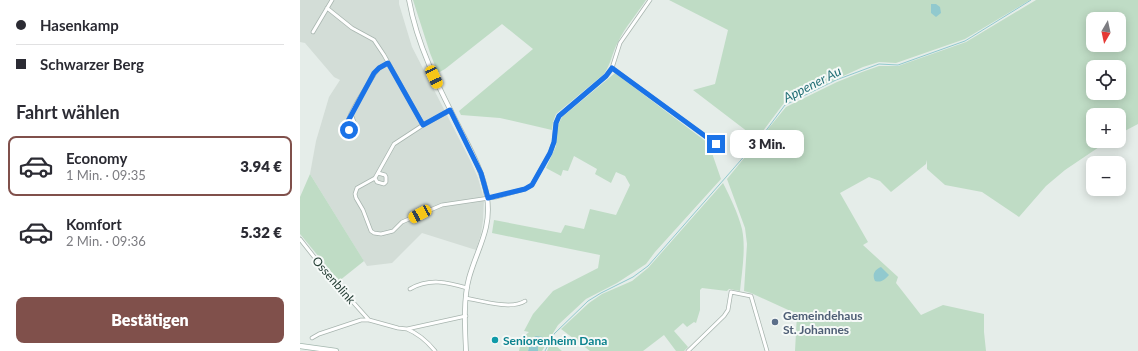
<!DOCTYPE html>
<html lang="de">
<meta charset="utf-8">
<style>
body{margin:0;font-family:Lato,sans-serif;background:#f2f2f3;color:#2b2b33;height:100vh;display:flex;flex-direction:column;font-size:15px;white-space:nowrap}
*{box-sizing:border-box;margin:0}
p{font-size:13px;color:#7c7c81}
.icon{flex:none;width:22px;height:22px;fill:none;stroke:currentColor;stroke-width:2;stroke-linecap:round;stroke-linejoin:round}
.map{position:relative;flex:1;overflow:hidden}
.panel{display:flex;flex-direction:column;background:#fff;width:300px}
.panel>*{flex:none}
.top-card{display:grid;align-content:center;height:88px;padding:0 16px;background:#fff}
.needle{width:26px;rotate:189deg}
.controls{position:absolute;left:786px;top:12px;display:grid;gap:8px}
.controls a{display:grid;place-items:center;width:40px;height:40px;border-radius:8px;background:#fff;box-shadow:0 2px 10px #0003;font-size:20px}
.end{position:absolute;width:18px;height:18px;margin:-9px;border:5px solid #1a73e8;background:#fff;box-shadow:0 0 0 2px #fff}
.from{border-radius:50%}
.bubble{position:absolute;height:28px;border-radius:8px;background:#fff;box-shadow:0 2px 10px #0003;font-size:13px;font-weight:800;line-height:28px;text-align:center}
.car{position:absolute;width:12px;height:24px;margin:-12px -6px;border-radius:5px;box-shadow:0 0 3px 1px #0007;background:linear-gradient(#f5c518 24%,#345 0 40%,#f5c518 0 76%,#345 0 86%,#f5c518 0)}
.top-card b{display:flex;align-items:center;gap:14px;height:38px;font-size:15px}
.top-card b+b{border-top:1px solid #e1e1e2}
.top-card i{width:10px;height:10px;background:#2b2b33}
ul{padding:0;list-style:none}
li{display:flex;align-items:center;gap:12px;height:60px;margin:0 8px 6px;padding:0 8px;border:2px solid transparent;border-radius:8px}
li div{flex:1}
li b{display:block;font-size:15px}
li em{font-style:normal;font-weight:800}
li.current{border-color:#80504b}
li>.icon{width:36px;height:36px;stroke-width:1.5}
h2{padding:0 16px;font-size:18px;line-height:48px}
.button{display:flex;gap:8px;margin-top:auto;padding:8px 16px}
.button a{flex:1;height:46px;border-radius:8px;background:#80504b;color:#fff;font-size:16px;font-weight:800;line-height:46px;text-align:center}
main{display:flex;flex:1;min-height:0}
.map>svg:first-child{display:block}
.built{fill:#d3ddd7}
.green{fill:#bfdcc5;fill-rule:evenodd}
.water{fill:#91c9ce}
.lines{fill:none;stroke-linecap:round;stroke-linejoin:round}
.stream{stroke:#91c9ce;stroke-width:1}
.minor-casing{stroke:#a8b5af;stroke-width:4.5}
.tertiary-casing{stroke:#a8b5af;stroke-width:5.5}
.secondary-casing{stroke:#a4b8af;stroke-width:6}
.minor{stroke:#fff;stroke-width:3}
.tertiary{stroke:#fff;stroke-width:4}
.secondary{stroke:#fff;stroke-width:4.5}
.route{stroke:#1a73e8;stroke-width:5}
.service-dot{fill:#5c6f8a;stroke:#f5f9f7;stroke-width:1.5}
.culture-dot{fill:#0f9aa8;stroke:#f5f9f7;stroke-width:1.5}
.labels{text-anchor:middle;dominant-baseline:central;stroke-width:4;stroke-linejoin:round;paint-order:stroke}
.street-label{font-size:12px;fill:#253e35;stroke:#f5f9f7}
.service-label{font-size:12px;font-weight:bold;fill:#4e5e75;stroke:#f5f9f7;text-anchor:start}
.culture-label{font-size:12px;font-weight:bold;fill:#0d838f;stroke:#f5f9f7;text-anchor:start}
.water-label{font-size:13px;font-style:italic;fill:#236f76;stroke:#f5f9f7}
</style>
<main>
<section class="panel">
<div class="top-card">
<b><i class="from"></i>Hasenkamp</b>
<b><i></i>Schwarzer Berg</b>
</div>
<h2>Fahrt wählen</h2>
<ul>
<li class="current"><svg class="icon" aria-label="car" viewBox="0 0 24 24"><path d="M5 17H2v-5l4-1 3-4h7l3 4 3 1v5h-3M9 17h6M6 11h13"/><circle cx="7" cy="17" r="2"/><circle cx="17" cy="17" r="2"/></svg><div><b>Economy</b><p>1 Min. · 09:35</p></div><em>3.94 €</em></li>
<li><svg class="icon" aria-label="car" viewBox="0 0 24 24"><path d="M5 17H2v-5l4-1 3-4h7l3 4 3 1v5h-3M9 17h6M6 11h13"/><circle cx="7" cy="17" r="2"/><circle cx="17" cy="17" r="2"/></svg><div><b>Komfort</b><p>2 Min. · 09:36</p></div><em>5.32 €</em></li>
</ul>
<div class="button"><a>Bestätigen</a></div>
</section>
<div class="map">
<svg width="838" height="351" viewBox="0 0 838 351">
<rect width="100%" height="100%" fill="#e5ede9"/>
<path class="built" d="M0,0H99V4L112,47L170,160L178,178L184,199L183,220L181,234L176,250L122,233L92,263L67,266L10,174L16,141L29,97L40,80L34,77L5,43L0,42Z"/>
<path class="green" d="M113,0H346C337,14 325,27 318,42C312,53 311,64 304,74L256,114L253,122L252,130L200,118L161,115L159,111L233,49L202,24L145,69L138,73L130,53Z
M369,0H730L665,39L596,63L579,62L563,67L484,103L454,143L448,132L393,90L415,84L428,30Z
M736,0H838V124L819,134V115H793V141H808L765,170L746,186L719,217L682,192L645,185L627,169V160L626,164L591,192L580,181L569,177L540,193L568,242L563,245L598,277L596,283L621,315L643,305L684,314V332L686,351H495L497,314L451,293L444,291L447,244L445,228L427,179L486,107L537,82L562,72L579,66H598L666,42ZM793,19H819V45H793ZM793,67H819V93H793Z
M315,73L412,146L413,156L421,179L355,252L346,264L317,283L286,299L258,325L242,351H238V347L242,344L231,339L228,351H219L222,338L229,332L224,331L233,314L253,291L298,268L300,255L192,233L194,220L261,233L265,225L284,229L290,209L316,215L330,185L325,176L316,172L311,183L295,174L297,169L274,156L268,171L263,170L261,176L246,168L256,146L257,127L262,117Z
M10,174L64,261L39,281L0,234V197Z
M423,183C430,197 438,213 442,229C446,248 442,271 440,291L429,289L427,291L402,288L400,290V310L396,323L394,322L387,327L383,323L374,331L388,347L384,351H376L364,335L343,351H290L261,329L289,303L302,294L332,281L348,268Z
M251,342L262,351H247Z"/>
<path class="water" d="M631,4H636L640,7L641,13L636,17L631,13Z
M581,267L589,275C585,279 582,283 575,281C572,275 574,270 581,267Z
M236,336L243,337L242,344L238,347V351H228L231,339Z"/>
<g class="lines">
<path class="stream" d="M245,351L254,334L288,301L301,293L333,277L348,266L462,136L485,105L536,80L579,64L598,65L665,41L731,0"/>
<g class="minor-casing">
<path id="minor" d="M27,8L52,28L74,40L84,55L123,125
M13,32L32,0
M312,68L416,144
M151,110L123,125L94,144L75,178L57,188L55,194L56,198L63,210L71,231L74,233L81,234L93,231L102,222L142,205L196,197L225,189L232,185L250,153L254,142L256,123L259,116L306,76L312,68L320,43L350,0
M51,114L56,127L52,131L46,128C48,113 67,87 75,73L79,68L88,63
M75,178L77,182L84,184L86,182V177L85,175L78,173
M0,239L26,272L69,320
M110,289C129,278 147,282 167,288
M166,298C181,301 212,310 225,301
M107,329C119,334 127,341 135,351
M12,338L19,334L61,320H69L98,328L107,329L166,316
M388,351L424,316L428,310L431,292L451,296L467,351"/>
</g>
<g class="tertiary-casing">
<path id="tertiary" d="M109,0C117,45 138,86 159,127C170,149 183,171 187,197C192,229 177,249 169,278C163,300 165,329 166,351"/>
</g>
<g class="secondary-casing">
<path id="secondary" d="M0,346L36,351"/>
</g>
<use href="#minor" class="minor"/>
<use href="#tertiary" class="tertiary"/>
<use href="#secondary" class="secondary"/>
</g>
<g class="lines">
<path class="route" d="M49,130L46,128L47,123L74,73L79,68L88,63L123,125L150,110L181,173L188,198L225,189L232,185L250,153L254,142L256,123L259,116L306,76L312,68L416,144"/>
</g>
<circle class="service-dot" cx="475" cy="322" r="4"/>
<circle class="culture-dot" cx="195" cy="340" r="4"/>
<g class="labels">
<g class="street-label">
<text transform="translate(34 280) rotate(49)">Ossenblink</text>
</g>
<g class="service-label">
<text x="483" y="315">Gemeindehaus<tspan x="483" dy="14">St. Johannes</tspan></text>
</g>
<g class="culture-label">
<text x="203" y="340">Seniorenheim Dana</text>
</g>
<g class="water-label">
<text transform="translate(512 84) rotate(-27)">Appener Au</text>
</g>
</g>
</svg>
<div class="controls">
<a><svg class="needle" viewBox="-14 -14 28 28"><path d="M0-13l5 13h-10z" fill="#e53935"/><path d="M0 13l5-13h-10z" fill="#7c7c81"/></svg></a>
<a><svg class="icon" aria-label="locate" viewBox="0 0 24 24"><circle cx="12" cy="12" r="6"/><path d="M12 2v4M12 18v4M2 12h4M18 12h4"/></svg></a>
<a>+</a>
<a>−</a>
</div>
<i class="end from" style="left:49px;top:130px"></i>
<i class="end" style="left:416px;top:144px"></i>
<div class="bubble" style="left:430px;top:130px;width:74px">3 Min.</div>
<i class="car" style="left:134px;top:77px;rotate:155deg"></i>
<i class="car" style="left:120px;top:214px;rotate:242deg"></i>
</div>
</main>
